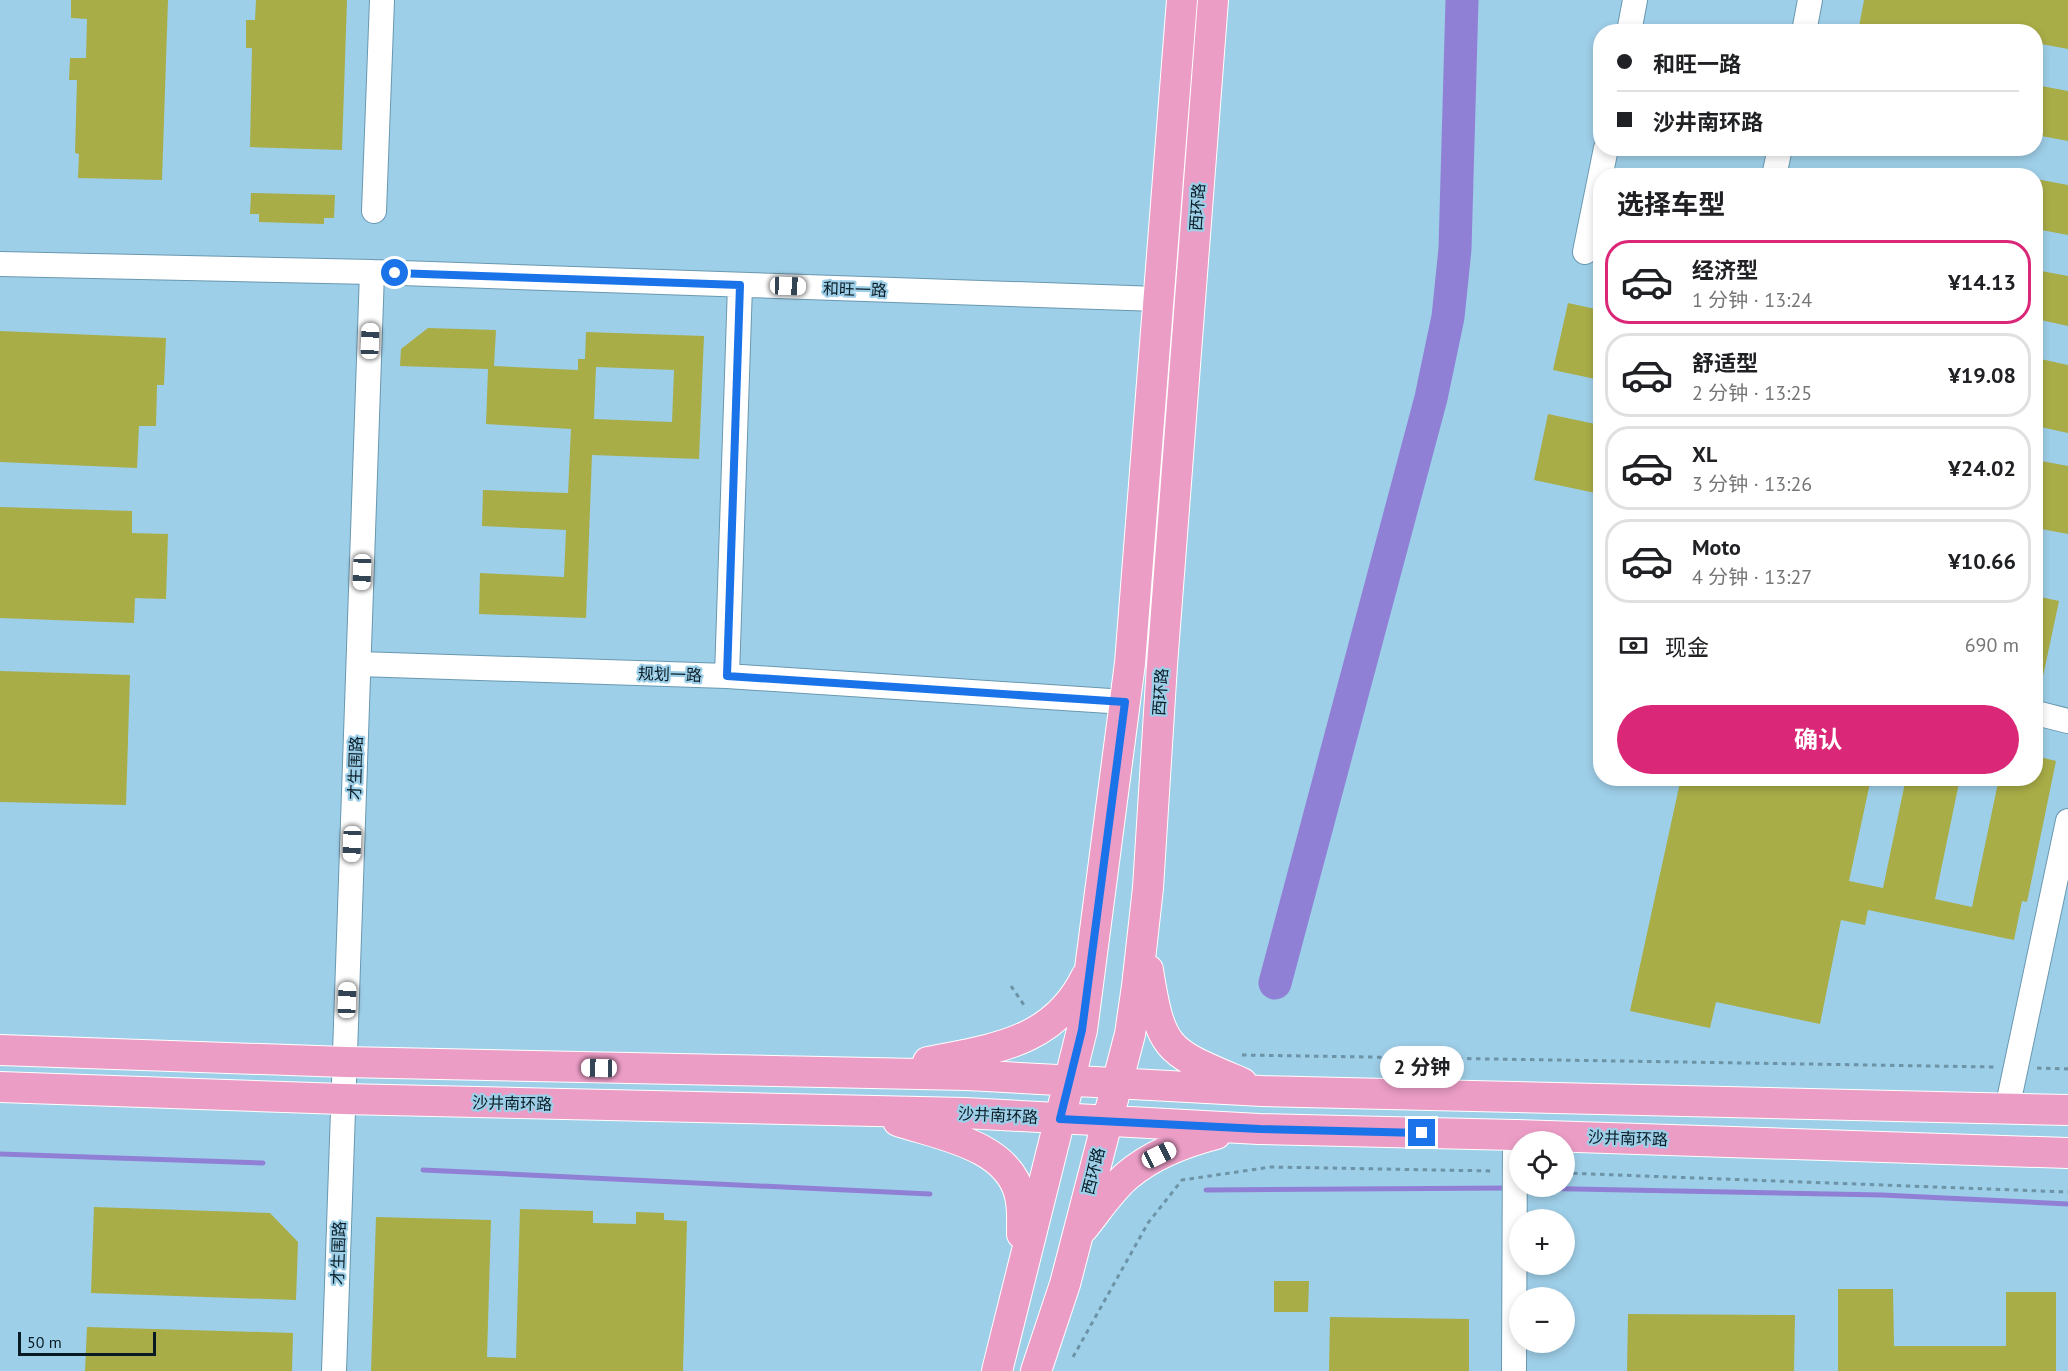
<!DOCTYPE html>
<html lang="zh">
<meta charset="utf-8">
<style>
body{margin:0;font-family:"PT Sans","Noto Sans SC",sans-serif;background:#f6f6f6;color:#202124;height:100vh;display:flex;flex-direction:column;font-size:22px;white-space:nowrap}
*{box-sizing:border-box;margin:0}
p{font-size:20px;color:#757577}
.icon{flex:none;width:33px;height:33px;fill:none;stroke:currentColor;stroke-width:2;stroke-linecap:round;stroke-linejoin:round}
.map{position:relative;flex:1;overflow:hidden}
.panel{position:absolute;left:1593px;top:168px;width:450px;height:618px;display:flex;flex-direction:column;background:#fff;border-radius:24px;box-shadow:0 3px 9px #0003}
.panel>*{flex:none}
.banner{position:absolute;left:1593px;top:24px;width:450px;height:132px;border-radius:24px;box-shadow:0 3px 9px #0003;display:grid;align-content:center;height:132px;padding:0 24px;background:#fff}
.tools{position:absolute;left:1509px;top:1131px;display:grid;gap:12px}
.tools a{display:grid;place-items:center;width:66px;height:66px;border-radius:50%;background:#fff;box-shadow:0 3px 9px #0003;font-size:30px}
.scale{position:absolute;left:18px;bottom:15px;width:138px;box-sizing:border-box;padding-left:6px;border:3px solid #081b24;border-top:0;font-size:16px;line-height:21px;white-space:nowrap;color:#081b24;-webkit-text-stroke:4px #9ecfe8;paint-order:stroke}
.end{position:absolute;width:27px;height:27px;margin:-14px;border:8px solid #1a73e8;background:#fff;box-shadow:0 0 0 3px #fff}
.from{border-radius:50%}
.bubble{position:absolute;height:42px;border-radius:21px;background:#fff;box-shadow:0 3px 9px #0003;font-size:20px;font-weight:700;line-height:42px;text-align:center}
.car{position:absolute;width:18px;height:36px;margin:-18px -9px;border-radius:8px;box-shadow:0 0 4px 2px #0007;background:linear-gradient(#fff 24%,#345 0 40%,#fff 0 76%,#345 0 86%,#fff 0)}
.banner b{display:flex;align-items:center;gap:21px;height:57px;font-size:22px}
.banner b+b{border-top:2px solid #e0e0e0}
.banner i{width:15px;height:15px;background:#202124}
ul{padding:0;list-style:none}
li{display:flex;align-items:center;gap:18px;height:84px;margin:0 12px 9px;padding:0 12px;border:3px solid #e0e0e0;border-radius:24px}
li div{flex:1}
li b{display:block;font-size:22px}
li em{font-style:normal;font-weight:700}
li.active{border-color:#db2777}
li>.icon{width:54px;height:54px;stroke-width:1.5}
h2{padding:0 24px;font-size:27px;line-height:72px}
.pay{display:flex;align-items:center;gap:15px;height:66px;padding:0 24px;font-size:22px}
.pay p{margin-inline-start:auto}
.button{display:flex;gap:12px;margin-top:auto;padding:12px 24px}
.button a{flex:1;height:69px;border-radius:36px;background:#db2777;color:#fff;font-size:24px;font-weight:700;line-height:69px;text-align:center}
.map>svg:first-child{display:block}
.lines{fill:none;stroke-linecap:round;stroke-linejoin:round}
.stream{stroke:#9080d5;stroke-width:5}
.river{stroke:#9080d5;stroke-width:33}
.building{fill:#a9ad47;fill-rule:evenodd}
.minor-casing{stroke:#6998b0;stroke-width:26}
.major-casing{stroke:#fff;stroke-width:32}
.path{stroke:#6c93a6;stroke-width:3;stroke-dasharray:4.5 4.5;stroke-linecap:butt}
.minor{stroke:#fff;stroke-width:24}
.major{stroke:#ec9dc6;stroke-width:30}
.route{stroke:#1a73e8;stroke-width:8}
.labels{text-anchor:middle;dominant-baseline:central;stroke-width:4.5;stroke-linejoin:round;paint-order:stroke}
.street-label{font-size:16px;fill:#081b24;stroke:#9ecfe8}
</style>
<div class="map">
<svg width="2068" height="1371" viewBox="0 0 2068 1371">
<rect width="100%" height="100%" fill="#9ecfe8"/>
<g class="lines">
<path class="stream" d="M0,1154L263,1163
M423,1170L930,1194
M1521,1188L1882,1195L2068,1204
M1206,1190L1509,1188"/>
<path class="river" d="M1275,983L1431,398L1448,317L1455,249L1462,0"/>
</g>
<path class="building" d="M71,0H168L162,180L78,178L79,154L75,153L77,80H69L70,58H86L87,19L71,18Z
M256,0H347L342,150L250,147L252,48H246V20H255Z
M1864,0H2068V49L2036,43V32H1858Z
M2036,85L2068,91V141L2036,135Z
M2036,179L2068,185V235L2036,229Z
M251,193L335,195L334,218H324V224L259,222V214H250Z
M2036,270L2068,276V326L2036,319Z
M1568,303L1600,310V380L1553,370Z
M428,328L496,330L494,366L578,370V359H585L586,332L704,336L699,459L592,455L586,618L479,614L480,573L564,577L566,530L482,526L483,490L568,493L571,429L486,424L488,369L400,366L401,349ZM596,367L674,370L672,422L594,419Z
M0,331L166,338L164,385H157L156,426H139L137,468L0,462Z
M2036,358L2068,365V433L2036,426Z
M1548,414L1600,425V494L1534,480Z
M2036,460L2068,466V534L2036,528Z
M0,507L132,511V533L168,534L166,599L135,598L134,623L0,618Z
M2036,596L2059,601L2042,681L2036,680Z
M0,671L130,675L126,805L0,802Z
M2036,756L2056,761L2027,902L2022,901L2014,940L1868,910L1865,925L1841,920L1820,1024L1716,1002L1710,1028L1630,1011L1681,778H1871L1849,881L1883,888L1906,778H1960L1935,899L1972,907L1999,778H2036Z
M94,1207L270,1213L298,1242L296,1300L91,1293Z
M520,1209L593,1211V1223L636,1224V1212L664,1213V1220L687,1221L683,1371H371L376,1217L491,1220L487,1357L516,1358Z
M1274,1281H1309L1308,1312H1274Z
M1838,1289H1893L1894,1346H2006V1292H2056V1371H1838Z
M1628,1314L1795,1315L1794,1371H1627Z
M1330,1317L1469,1319V1371H1329Z
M87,1327L293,1333L292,1371H85Z"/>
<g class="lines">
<g class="minor-casing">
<path id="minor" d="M1629,32L1635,0
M1804,32L1810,0
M1774,176L1780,148
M374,211L382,0
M1585,252L1606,148
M0,264L372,272L1158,299
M359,664L727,676L1125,702
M727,676L740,285
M2036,713L2068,721
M2007,1109L2068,821
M334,1371L372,272
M1514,1371L1515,1135"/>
</g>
<g class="major-casing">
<path id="major" d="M1148,970C1161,1052 1167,1051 1242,1083
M0,1050L345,1062L967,1075L1262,1091L2068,1110
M928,1062C993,1049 1054,1043 1086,977
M0,1087L343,1099L965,1113L1259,1129L1515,1135L2068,1153
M898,1121C940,1135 1009,1145 1020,1196C1023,1208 1022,1221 1022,1234
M1083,1228C1097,1211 1111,1189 1128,1175C1153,1154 1185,1142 1216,1134
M997,1371L1082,1030L1130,663L1182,0
M1036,1371L1065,1284L1130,1034L1137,986L1148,888L1162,665L1213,0"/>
</g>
<path class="path" d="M1011,986L1024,1005
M1242,1055L1994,1067
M2037,1068L2068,1069
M1564,1173L2068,1192
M1073,1357L1148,1223L1182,1180L1271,1167L1493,1171"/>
<use href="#minor" class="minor"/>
<use href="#major" class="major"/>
</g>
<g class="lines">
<path class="route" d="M395,273L740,285L727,676L1125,702L1082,1030L1060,1119L1260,1129L1422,1133"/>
</g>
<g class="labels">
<g class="street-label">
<text transform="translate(1197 207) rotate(-86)">西环路</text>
<text transform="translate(855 289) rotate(2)">和旺一路</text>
<text transform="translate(670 674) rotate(2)">规划一路</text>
<text transform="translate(1160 692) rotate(-86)">西环路</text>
<text transform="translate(355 768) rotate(-88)">才生围路</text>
<text transform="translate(512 1103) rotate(1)">沙井南环路</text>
<text transform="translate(998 1115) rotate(3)">沙井南环路</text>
<text transform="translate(1628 1138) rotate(2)">沙井南环路</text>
<text transform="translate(1093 1171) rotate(-76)">西环路</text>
<text transform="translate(338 1253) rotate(-88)">才生围路</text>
</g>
</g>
</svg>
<div class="tools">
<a><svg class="icon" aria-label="locate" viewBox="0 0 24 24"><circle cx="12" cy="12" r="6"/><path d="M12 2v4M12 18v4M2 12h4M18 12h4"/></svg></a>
<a>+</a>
<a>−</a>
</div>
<div class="scale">50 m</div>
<i class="end from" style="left:395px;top:273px"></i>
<i class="end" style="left:1422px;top:1133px"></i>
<div class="bubble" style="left:1380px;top:1046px;width:84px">2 分钟</div>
<i class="car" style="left:788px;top:286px;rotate:92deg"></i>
<i class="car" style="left:370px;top:341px;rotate:2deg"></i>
<i class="car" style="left:362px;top:572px;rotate:182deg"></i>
<i class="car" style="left:352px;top:844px;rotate:182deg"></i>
<i class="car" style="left:347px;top:1000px;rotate:2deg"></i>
<i class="car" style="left:599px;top:1068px;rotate:271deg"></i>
<i class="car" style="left:1159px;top:1155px;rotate:64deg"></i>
<div class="banner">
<b><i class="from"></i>和旺一路</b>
<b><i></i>沙井南环路</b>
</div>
<section class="panel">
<h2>选择车型</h2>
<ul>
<li class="active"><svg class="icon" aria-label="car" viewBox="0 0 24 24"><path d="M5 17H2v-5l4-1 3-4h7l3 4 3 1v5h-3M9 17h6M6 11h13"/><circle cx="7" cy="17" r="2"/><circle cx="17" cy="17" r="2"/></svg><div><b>经济型</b><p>1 分钟 · 13:24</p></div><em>¥14.13</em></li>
<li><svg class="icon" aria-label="car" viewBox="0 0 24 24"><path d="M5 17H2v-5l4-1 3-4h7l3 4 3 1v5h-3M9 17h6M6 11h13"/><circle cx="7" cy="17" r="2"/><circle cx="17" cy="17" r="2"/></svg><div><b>舒适型</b><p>2 分钟 · 13:25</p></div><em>¥19.08</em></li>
<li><svg class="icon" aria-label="car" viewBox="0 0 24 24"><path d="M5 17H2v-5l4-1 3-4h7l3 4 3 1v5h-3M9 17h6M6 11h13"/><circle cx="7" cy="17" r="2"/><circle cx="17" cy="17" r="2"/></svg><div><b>XL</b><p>3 分钟 · 13:26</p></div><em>¥24.02</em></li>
<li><svg class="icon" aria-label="car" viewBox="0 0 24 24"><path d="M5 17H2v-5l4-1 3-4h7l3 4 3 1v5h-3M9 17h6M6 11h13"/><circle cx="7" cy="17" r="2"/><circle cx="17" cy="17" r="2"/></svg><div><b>Moto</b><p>4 分钟 · 13:27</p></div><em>¥10.66</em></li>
</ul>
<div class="pay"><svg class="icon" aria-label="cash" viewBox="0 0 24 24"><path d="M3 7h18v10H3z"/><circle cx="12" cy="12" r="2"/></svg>现金<p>690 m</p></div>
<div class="button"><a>确认</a></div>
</section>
</div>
